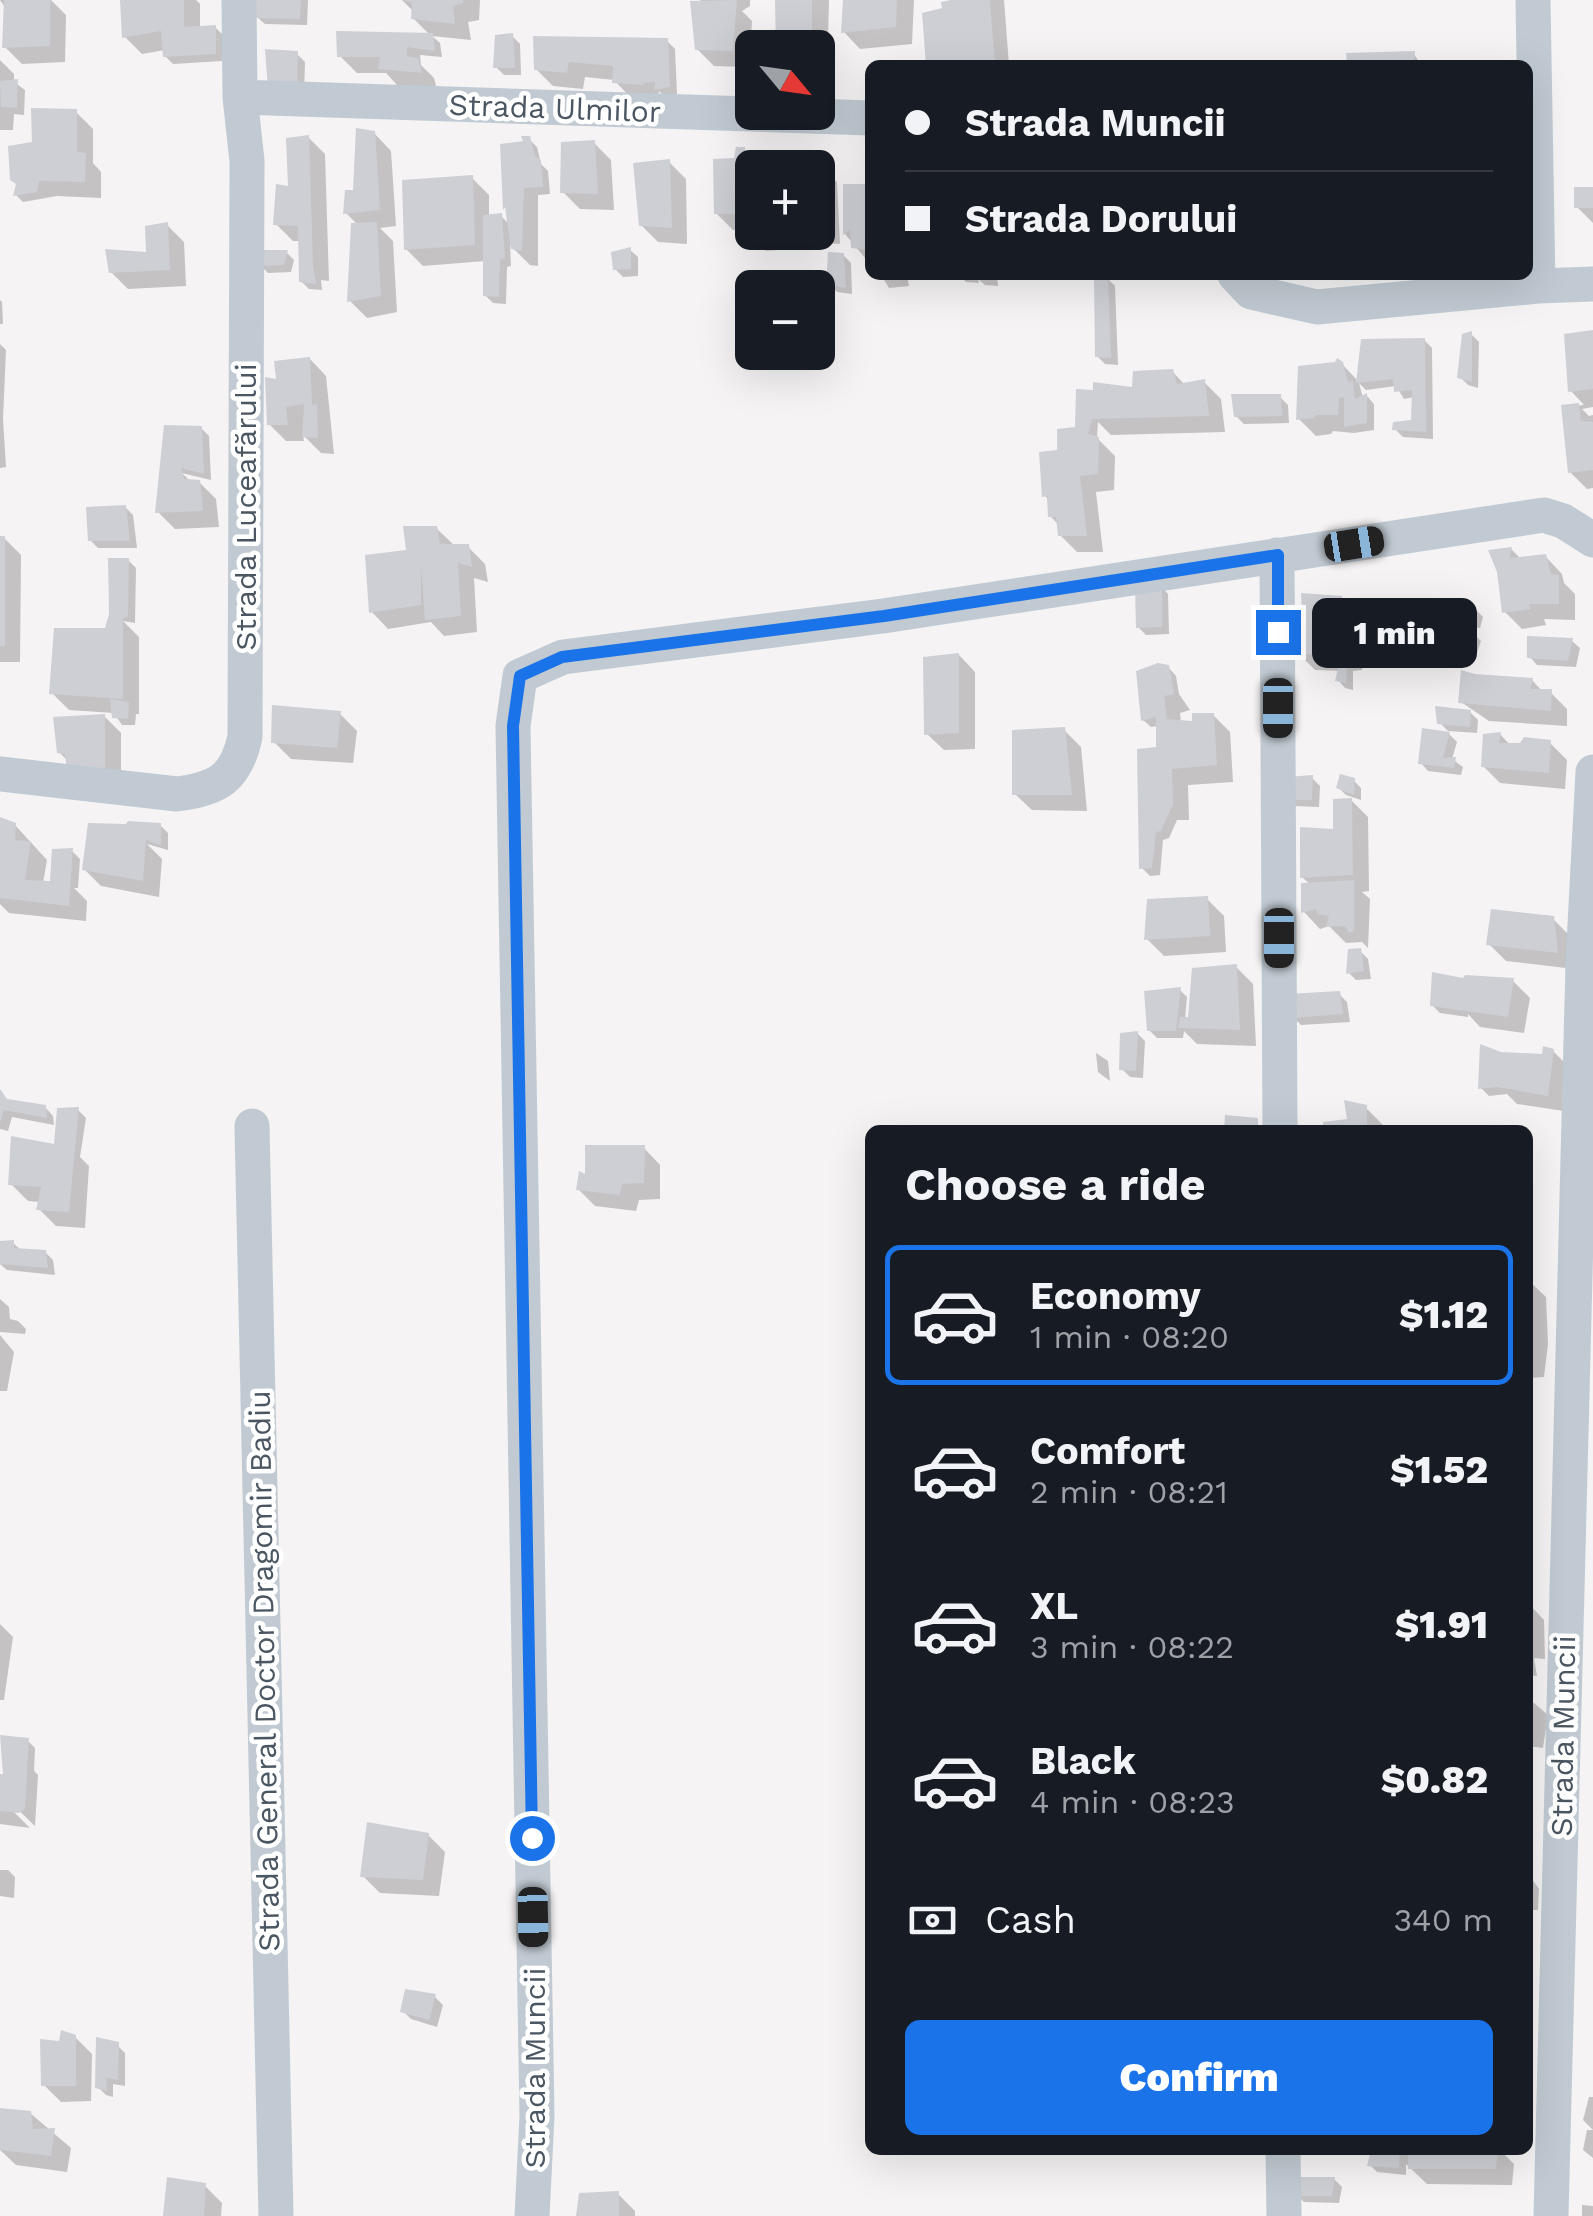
<!DOCTYPE html>
<meta charset="utf-8">
<style>
body{margin:0;font-family:"Work Sans",sans-serif;background:#20242c;color:#f1f3f6;height:100vh;display:flex;flex-direction:column;font-size:38px;white-space:nowrap}
*{box-sizing:border-box;margin:0}
p{font-size:32px;color:#9ea1a6}
.icon{flex:none;width:55px;height:55px;fill:none;stroke:currentColor;stroke-width:2;stroke-linecap:round;stroke-linejoin:round}
.map{position:relative;flex:1;overflow:hidden}
.drawer{position:absolute;left:865px;top:1125px;width:668px;height:1030px;display:flex;flex-direction:column;background:#171b24;border-radius:15px;box-shadow:0 10px 40px #0002}
.drawer>*{flex:none}
.hud{position:absolute;left:865px;top:60px;width:668px;height:220px;border-radius:15px;box-shadow:0 10px 40px #0002;display:grid;align-content:center;height:220px;padding:0 40px;background:#171b24}
.needle{width:65px;rotate:119deg}
.tools{position:absolute;left:735px;top:30px;display:grid;gap:20px}
.tools a{display:grid;place-items:center;width:100px;height:100px;border-radius:15px;background:#171b24;box-shadow:0 10px 40px #0002;font-size:50px}
.end{position:absolute;width:45px;height:45px;margin:-22px;border:12px solid #1a73e8;background:#fff;box-shadow:0 0 0 5px #fff}
.from{border-radius:50%}
.bubble{position:absolute;height:70px;border-radius:15px;background:#171b24;box-shadow:0 10px 40px #0002;font-size:32px;font-weight:800;line-height:70px;text-align:center}
.car{position:absolute;width:30px;height:60px;margin:-30px -15px;border-radius:12px;box-shadow:0 0 8px 2px #0007;background:linear-gradient(#222 24%,#8ab4d8 0 40%,#222 0 76%,#8ab4d8 0 86%,#222 0)}
.hud b{display:flex;align-items:center;gap:35px;height:95px;font-size:38px}
.hud b+b{border-top:2px solid #363941}
.hud i{width:25px;height:25px;background:#f1f3f6}
ul{padding:0;list-style:none}
li{display:flex;align-items:center;gap:30px;height:140px;margin:0 20px 15px;padding:0 20px;border:5px solid transparent;border-radius:15px}
li div{flex:1}
li b{display:block;font-size:38px}
li em{font-style:normal;font-weight:800}
li.selected{border-color:#1a73e8}
li>.icon{width:90px;height:90px;stroke-width:1.5}
h2{padding:0 40px;font-size:45px;line-height:120px}
.pay{display:flex;align-items:center;gap:25px;height:110px;padding:0 40px;font-size:38px}
.pay p{margin-inline-start:auto}
.cta{display:flex;gap:20px;margin-top:auto;padding:20px 40px}
.cta a{flex:1;height:115px;border-radius:15px;background:#1a73e8;color:#fff;font-size:40px;font-weight:800;line-height:115px;text-align:center}
.map>svg:first-child{display:block}
.shadow{fill:#0003}
.building{fill:#cdcfd5}
.lines{fill:none;stroke-linecap:round;stroke-linejoin:round}
.minor{stroke:#c1cad2;stroke-width:35}
.route{stroke:#1a73e8;stroke-width:12}
.labels{text-anchor:middle;dominant-baseline:central;stroke-width:9;stroke-linejoin:round;paint-order:stroke}
.street-label{font-size:30px;fill:#4a5661;stroke:#fff}
</style>
<div class="map">
<svg width="1593" height="2216" viewBox="0 0 1593 2216">
<rect width="100%" height="100%" fill="#f5f3f3"/>
<path class="shadow" d="M0,0H51L66,15L65,62L22,64L5,47L6,9Z
M122,0H196L200,4V29L215,27L223,35L222,61L173,64L165,56V50L142,54L125,37Z
M258,0H308L307,25L265,24L257,17Z
M402,0H480L479,20L468,22L471,40L432,36L440,43L442,57L420,55L421,65L434,78L437,89L397,85L386,73H357L340,56L430,35L413,18L414,12Z
M700,0H750V6L742,11L752,21L749,67L714,66L697,49L703,3Z
M777,0H829L827,79H818V48H778Z
M845,0H914L912,44L860,49L844,32Z
M953,0H1004L1009,65H928L945,10Z
M512,36L520,44L521,75H504L496,67Z
M536,39L667,41L675,49L677,94L665,97L659,91L658,100L632,99L614,80L585,77L583,89L553,86L536,69Z
M297,54L305,62L304,96H278Z
M1414,54L1421,65H1350Z
M0,60L14,74V82L25,90L24,115L14,114L13,130H0Z
M1443,60L1472,62L1475,65H1443Z
M76,112L93,129V163L101,172V198L57,196L23,202L16,195L34,145Z
M374,133L391,151L396,226L380,228L393,241L397,312L367,318L350,301L358,225L346,213Z
M308,137L325,154L329,281L321,280L322,290L309,289L301,281L300,241H293L276,224Z
M529,139L537,147L541,164L548,171L550,194L538,195V266L530,265L510,245L511,266L507,267L506,304L493,303L485,295V261L423,266L406,249L472,178L489,195V217L501,216L510,225L524,143Z
M594,143L611,160L614,210L580,209L563,192Z
M744,150L761,168H752V230H733L716,213Z
M669,162L686,179L687,244L658,242L641,225Z
M820,165L837,182L840,244L803,242L794,232H818V168L784,167Z
M870,186V264L845,234V187Z
M1593,189V223L1577,207Z
M167,225L184,242L186,286L128,289L111,272L149,255Z
M760,232H789V249L766,251L759,243Z
M630,250L638,257V276L623,277L615,269Z
M287,253L294,260L291,272L268,273L260,265Z
M843,255L851,263L852,294L837,292L829,284Z
M881,275H907L909,286L889,288Z
M912,275H953L957,280L916,279Z
M959,275H997L998,286L985,285L978,279L979,283L966,282Z
M1096,275L1107,278L1115,286L1118,365L1105,364L1097,356Z
M0,300L2,302L3,324H0Z
M1593,333V407L1582,409L1589,416L1593,415V488L1587,489L1570,472L1563,407L1584,405L1571,391Z
M1471,334L1479,342L1478,388L1468,385L1460,377Z
M1424,340L1432,348L1433,439L1403,437L1395,429L1414,422V397L1404,399L1396,386L1366,390L1359,383L1363,398L1367,396L1374,404V430L1354,433L1333,431L1331,434L1316,436L1299,419L1342,364L1359,382Z
M0,344L6,350L3,419L6,467L0,468Z
M310,359L326,376L334,454L321,453L303,435L304,441H286L269,424Z
M1172,371L1185,385L1204,382L1221,399L1225,432L1111,435L1098,422L1097,438L1115,456L1114,490L1096,492L1103,552H1077L1060,535L1059,525L1050,516V501L1045,496L1060,452L1078,429V391L1135,390Z
M1280,397L1288,405L1289,423L1244,424L1236,416Z
M201,428L209,436L211,480L182,473L191,482H199L216,499L219,527L175,529L158,512Z
M125,507L133,515L137,548H98L90,540Z
M436,528L455,546L468,547L485,564L488,582L474,578L477,632L444,636L431,622L388,629L372,612L409,552Z
M0,538H4L21,555L20,662H0Z
M1511,549L1521,559L1545,556L1562,574L1564,583L1575,594V620L1544,619L1546,625L1522,629L1505,612L1499,572Z
M128,560L136,568L135,623L123,621L139,637V714H136L135,725H122L114,713L69,710L52,693L107,631Z
M1161,586L1168,594L1169,634L1146,635L1138,627Z
M1341,599L1358,616L1359,639L1366,645L1362,670L1353,671V690L1345,688L1338,680L1340,671L1315,670L1298,653L1306,635Z
M1475,609L1483,617L1480,628L1463,625L1455,617Z
M1474,634L1481,641L1475,659L1441,655L1433,647Z
M1572,641L1580,648L1576,667L1537,665L1530,657Z
M959,655L975,672V749L944,750L927,734Z
M1168,667L1176,676L1179,694L1190,710L1180,713L1181,723L1194,724L1213,715L1230,732L1233,782L1188,785L1189,820H1177L1169,838L1163,840L1160,875L1150,876L1142,868L1158,749V726L1151,727L1143,720Z
M1532,680L1543,692H1550L1567,709V726L1489,721L1461,702Z
M1470,712L1478,720L1477,733L1448,731L1440,723Z
M340,714L357,731L353,763L291,759L274,742Z
M104,716L121,733V789L68,761L59,752Z
M1064,730L1081,747L1087,811L1032,810L1015,794Z
M1449,734L1457,742L1452,759L1463,767L1461,775L1428,771L1421,763Z
M1500,734L1511,746L1550,743L1567,760L1565,789L1500,783L1483,766Z
M1312,778L1320,786L1319,807L1293,806L1285,799Z
M1353,780L1361,788V800L1346,795L1339,788Z
M1351,800L1368,817L1369,891L1362,892L1370,899L1368,948L1362,942L1346,943L1329,926L1320,929L1304,912L1311,885L1302,877L1335,832Z
M0,820L15,825L47,860L43,883H52L72,851L80,859L78,888H74L87,901L86,921L9,913L0,904Z
M160,825L168,833V850L147,844L162,859L159,897L101,886L84,869Z
M1207,899L1224,916L1226,952L1164,956L1147,939Z
M1553,919L1570,936L1574,969L1506,961L1489,944Z
M1360,951L1368,959L1371,979L1356,980L1349,973Z
M1236,967L1253,984L1256,1046L1197,1044L1184,1031L1183,1038H1157L1149,1030L1180,990L1187,997L1185,1020H1190Z
M1462,980L1513,981L1530,998L1524,1033L1480,1027L1468,1014V1017L1440,1013L1432,1005Z
M1339,994L1347,1002L1350,1022L1301,1025L1293,1017Z
M1137,1033L1145,1041L1143,1078L1130,1077L1122,1069Z
M1553,1051L1570,1068L1564,1111L1517,1104L1507,1094L1489,1096L1481,1088L1499,1054L1544,1057Z
M1096,1053L1108,1061L1110,1081L1098,1072Z
M0,1094L8,1102L45,1107L53,1116L54,1125L12,1117L8,1131L0,1129Z
M1366,1108L1383,1125V1130H1326L1349,1121Z
M78,1110L86,1118L80,1157L89,1166L85,1228L56,1226L39,1209L40,1202L28,1201L11,1184L56,1146Z
M644,1148L660,1165V1199L639,1200L636,1211L595,1206L578,1189L588,1178Z
M1528,1225L1533,1230V1248H1528Z
M13,1243L22,1251L45,1252L53,1260L55,1275L7,1270L0,1264V1244Z
M1528,1280L1546,1297L1548,1344L1544,1377L1530,1378L1532,1388L1528,1387Z
M0,1299L9,1307L10,1319L18,1321L26,1329L25,1334L0,1332Z
M0,1335L14,1352L7,1391H0Z
M1528,1603L1544,1620L1545,1659L1534,1658L1537,1676L1528,1675Z
M0,1624L13,1637L4,1700H0Z
M1528,1698L1548,1715L1543,1748L1528,1746Z
M27,1740L35,1748L34,1771L38,1775L35,1826L11,1803L8,1806L30,1828L0,1824V1776L6,1777Z
M428,1835L445,1852L439,1896L380,1893L363,1876Z
M0,1870H8L15,1877L14,1898L0,1896Z
M1528,1873L1539,1889L1538,1910H1528Z
M435,1997L443,2005L437,2027L411,2019L403,2011Z
M75,2037L92,2054L91,2101L61,2102L44,2085L61,2044Z
M117,2045L125,2053V2086L113,2084V2097L106,2095L98,2087Z
M1589,2097H1593V2130L1583,2120Z
M30,2113L71,2148L67,2172L16,2165L0,2150Z
M1587,2130H1593V2158L1583,2150Z
M1373,2150H1500L1514,2164L1512,2185L1427,2184L1406,2164V2175L1377,2172L1370,2165Z
M1334,2179L1342,2187L1339,2203L1304,2202L1296,2194Z
M205,2186L222,2203L221,2216H166Z
M618,2194L635,2211V2216H578Z
M1582,2205L1593,2206V2216H1582Z"/>
<path class="building" d="M4,0H50V46L2,48Z
M120,0H184V27L216,25V54L163,57L161,31L122,38Z
M256,0H301L300,19L254,18Z
M404,0H463V3L453,6L455,24L411,19L412,3Z
M737,0L733,51L695,50L690,1Z
M775,0H812V48H776Z
M843,0H897L896,27L841,33Z
M951,0H990L995,65H926L922,13L942,8L941,2Z
M336,31L433,33L435,51L407,47V56L418,58L422,73L378,69L380,57H337Z
M513,33L515,68H493L495,35Z
M533,36L668,38L670,87L654,90L655,82L642,83L645,85L612,83L613,66L569,62L567,73L534,70Z
M265,49L298,51L297,89H268Z
M1415,51L1414,65H1347L1346,53Z
M18,79L17,108L1,107L0,81Z
M31,108L77,109V152L86,153L85,182L39,181L37,192L13,196L16,184L10,180L8,146L32,142Z
M356,128L375,131L380,210L343,214L345,190H353Z
M309,135L313,265L316,284L299,282L298,226L273,225L276,184L288,186L286,138Z
M521,136H530L535,156L541,160L543,187L524,188L522,251L511,249L505,207L503,210L500,144L523,141Z
M595,140L598,194L560,193L561,142Z
M736,147H745L748,214H714L713,159L734,158Z
M670,159L672,228L639,226L633,163Z
M821,162L825,229L818,228V168H785L784,165Z
M473,175L475,245L404,250L402,180Z
M843,184H870L868,250L851,248L850,230L843,235Z
M1574,187H1593V208H1574Z
M502,213L505,258L500,259L499,297L483,296V215Z
M168,222L170,270L109,273L105,249L146,252L145,226Z
M377,222L381,296L347,302L351,223Z
M758,232H783V242L756,244Z
M631,247V269L613,270L611,252Z
M259,250H288L284,265L258,266Z
M828,252L844,253L846,288L826,285Z
M1094,275L1108,276L1111,358L1095,357Z
M1593,330V389L1568,392L1564,334Z
M1472,331V382L1457,378L1462,334Z
M1425,338L1426,432L1392,430L1393,422L1411,420L1412,390L1394,392L1393,379L1356,383L1361,339Z
M310,357L312,405L317,404L318,438L302,437L304,404L286,407L288,425H267L265,377L276,379L274,361Z
M1337,358L1343,362L1348,382L1353,381L1355,399L1367,393V423L1344,427V397L1339,398L1338,415H1316L1314,418L1296,420L1298,366L1335,362Z
M1173,369L1177,384L1205,379L1209,416L1092,419L1088,434L1099,437L1098,474L1080,476L1087,536H1058L1056,517H1048L1047,496L1042,497L1039,452L1057,450V429L1075,427L1076,389L1093,390V382L1132,387L1133,371Z
M1231,394H1281L1282,416L1234,417Z
M1579,403L1581,421L1593,422V470L1568,473L1561,405Z
M164,425L202,426L204,474L181,468L184,479L200,480L203,511L155,513Z
M126,505L130,541H88L86,507Z
M403,526H437L440,544H469L472,567L458,563L461,616L425,620L421,566V605L369,613L365,555L406,550Z
M0,536H5V646H0Z
M1512,547L1509,558L1546,554L1551,574L1559,575V604H1529L1531,609L1502,613L1497,572L1488,550Z
M108,558H129L128,617L123,618V699L49,694L54,628H105L109,614Z
M1162,584V627L1136,628L1135,585Z
M1301,593L1342,596L1343,631L1350,626L1346,683L1335,681L1341,655L1296,654L1293,635L1303,633Z
M1450,600L1476,607L1472,622L1453,618Z
M1475,631L1467,652L1431,648L1430,635L1454,637Z
M1527,636L1573,638L1568,661L1527,658Z
M959,653V733L924,735L923,657Z
M1158,663L1169,665L1174,694L1164,696L1167,719L1192,721V713H1214L1217,765L1172,769L1173,804L1161,831L1156,832L1152,868L1139,869L1137,749L1156,747V717L1141,721L1136,671Z
M1461,670L1475,674L1533,678L1530,689H1552L1551,711L1458,703Z
M110,699L129,702L128,719L112,718Z
M272,705L341,711L337,748L271,743Z
M1435,706L1471,710L1470,727L1437,724Z
M105,714V773L67,772L65,754L57,753L53,717Z
M1065,727L1072,795H1012V730Z
M1422,728L1450,732L1443,758L1456,757L1454,768L1418,764Z
M1501,732L1499,743H1520L1524,737L1551,740L1549,773L1481,767L1483,734Z
M1340,774L1355,778L1354,795L1336,788Z
M1313,775L1312,800H1282L1287,777Z
M1352,798L1353,875L1300,878V827L1333,829V799Z
M0,817L16,823L15,840L31,841L25,880L50,881L52,849L73,848L69,906L0,898Z
M128,821L161,823V845L146,840L143,881L82,870L88,823L126,824Z
M1354,880V931L1349,933L1345,926L1326,927L1329,916L1317,914L1316,909L1301,913V883Z
M1208,896L1210,936L1144,940L1147,899Z
M1491,909L1554,916L1558,953L1486,945Z
M1361,948L1364,971L1346,974L1348,949Z
M1237,964L1240,1030L1178,1028L1180,1017H1188L1192,968Z
M1432,972L1463,978L1465,975L1514,978L1508,1017L1430,1006Z
M1181,987L1176,1031H1147L1144,991Z
M1340,991L1343,1014L1291,1018L1287,994Z
M1138,1031L1136,1071L1119,1070L1120,1033Z
M1480,1044L1501,1052L1542,1054L1543,1046L1554,1049L1548,1096L1497,1087L1478,1089Z
M0,1089L7,1099L46,1105L47,1118L4,1110L0,1123Z
M1344,1100L1367,1105V1130H1323V1122L1347,1119Z
M79,1107L69,1212L36,1210L41,1187L8,1185L11,1136L54,1144L57,1108Z
M1225,1115L1258,1118V1130H1224Z
M585,1145H645L644,1183L622,1184L620,1195L576,1190L579,1171L585,1174Z
M14,1240V1248L46,1250L48,1268L0,1264V1241Z
M0,1735L29,1738L25,1809L19,1813L0,1811V1774H3Z
M367,1822L429,1833L423,1880L360,1877Z
M405,1989L436,1994L429,2020L400,2012Z
M61,2030L76,2035V2086H41L40,2039L59,2041Z
M96,2037L119,2042L118,2080L106,2078L107,2091L95,2088Z
M0,2108L31,2111L33,2129L55,2128L51,2156L0,2150Z
M1371,2150H1400L1399,2168L1367,2166Z
M1408,2150H1498L1496,2169H1408Z
M167,2177L206,2183L204,2216H163Z
M1292,2177H1335L1332,2196H1294Z
M619,2191V2216H576L579,2193Z"/>
<g class="lines">
<path class="minor" d="M1533,0L1538,286L1593,284
M240,97L870,118
M1235,275L1251,292L1317,307L1538,286
M1277,555L1280,1130
M0,774L177,794C218,789 236,778 245,737L247,161L240,97L239,0
M252,1126L276,2216
M1283,2150L1284,2216
M532,2216L537,2116L513,726L520,676L563,657L883,616L1544,515L1563,521L1593,540
M1551,2216L1583,963L1593,772"/>
</g>
<g class="lines">
<path class="route" d="M532,1838L513,726L520,676L562,657L884,616L1278,555V632"/>
</g>
<g class="labels">
<g class="street-label">
<text transform="translate(555 108) rotate(2)">Strada Ulmilor</text>
<text transform="translate(245 507) rotate(-90)">Strada Luceafărului</text>
<text transform="translate(264 1671) rotate(-91)">Strada General Doctor Dragomir Badiu</text>
<text transform="translate(1563 1736) rotate(-89)">Strada Muncii</text>
<text transform="translate(534 2068) rotate(-90)">Strada Muncii</text>
</g>
</g>
</svg>
<div class="tools">
<a><svg class="needle" viewBox="-14 -14 28 28"><path d="M0-13l5 13h-10z" fill="#e53935"/><path d="M0 13l5-13h-10z" fill="#9ea1a6"/></svg></a>
<a>+</a>
<a>−</a>
</div>
<i class="end from" style="left:532px;top:1838px"></i>
<i class="end" style="left:1278px;top:632px"></i>
<div class="bubble" style="left:1312px;top:598px;width:165px">1 min</div>
<i class="car" style="left:1354px;top:544px;rotate:81deg"></i>
<i class="car" style="left:1278px;top:708px;rotate:180deg"></i>
<i class="car" style="left:1279px;top:938px;rotate:180deg"></i>
<i class="car" style="left:533px;top:1917px;rotate:179deg"></i>
<div class="hud">
<b><i class="from"></i>Strada Muncii</b>
<b><i></i>Strada Dorului</b>
</div>
<section class="drawer">
<h2>Choose a ride</h2>
<ul>
<li class="selected"><svg class="icon" aria-label="car" viewBox="0 0 24 24"><path d="M5 17H2v-5l4-1 3-4h7l3 4 3 1v5h-3M9 17h6M6 11h13"/><circle cx="7" cy="17" r="2"/><circle cx="17" cy="17" r="2"/></svg><div><b>Economy</b><p>1 min · 08:20</p></div><em>$1.12</em></li>
<li><svg class="icon" aria-label="car" viewBox="0 0 24 24"><path d="M5 17H2v-5l4-1 3-4h7l3 4 3 1v5h-3M9 17h6M6 11h13"/><circle cx="7" cy="17" r="2"/><circle cx="17" cy="17" r="2"/></svg><div><b>Comfort</b><p>2 min · 08:21</p></div><em>$1.52</em></li>
<li><svg class="icon" aria-label="car" viewBox="0 0 24 24"><path d="M5 17H2v-5l4-1 3-4h7l3 4 3 1v5h-3M9 17h6M6 11h13"/><circle cx="7" cy="17" r="2"/><circle cx="17" cy="17" r="2"/></svg><div><b>XL</b><p>3 min · 08:22</p></div><em>$1.91</em></li>
<li><svg class="icon" aria-label="car" viewBox="0 0 24 24"><path d="M5 17H2v-5l4-1 3-4h7l3 4 3 1v5h-3M9 17h6M6 11h13"/><circle cx="7" cy="17" r="2"/><circle cx="17" cy="17" r="2"/></svg><div><b>Black</b><p>4 min · 08:23</p></div><em>$0.82</em></li>
</ul>
<div class="pay"><svg class="icon" aria-label="cash" viewBox="0 0 24 24"><path d="M3 7h18v10H3z"/><circle cx="12" cy="12" r="2"/></svg>Cash<p>340 m</p></div>
<div class="cta"><a>Confirm</a></div>
</section>
</div>
